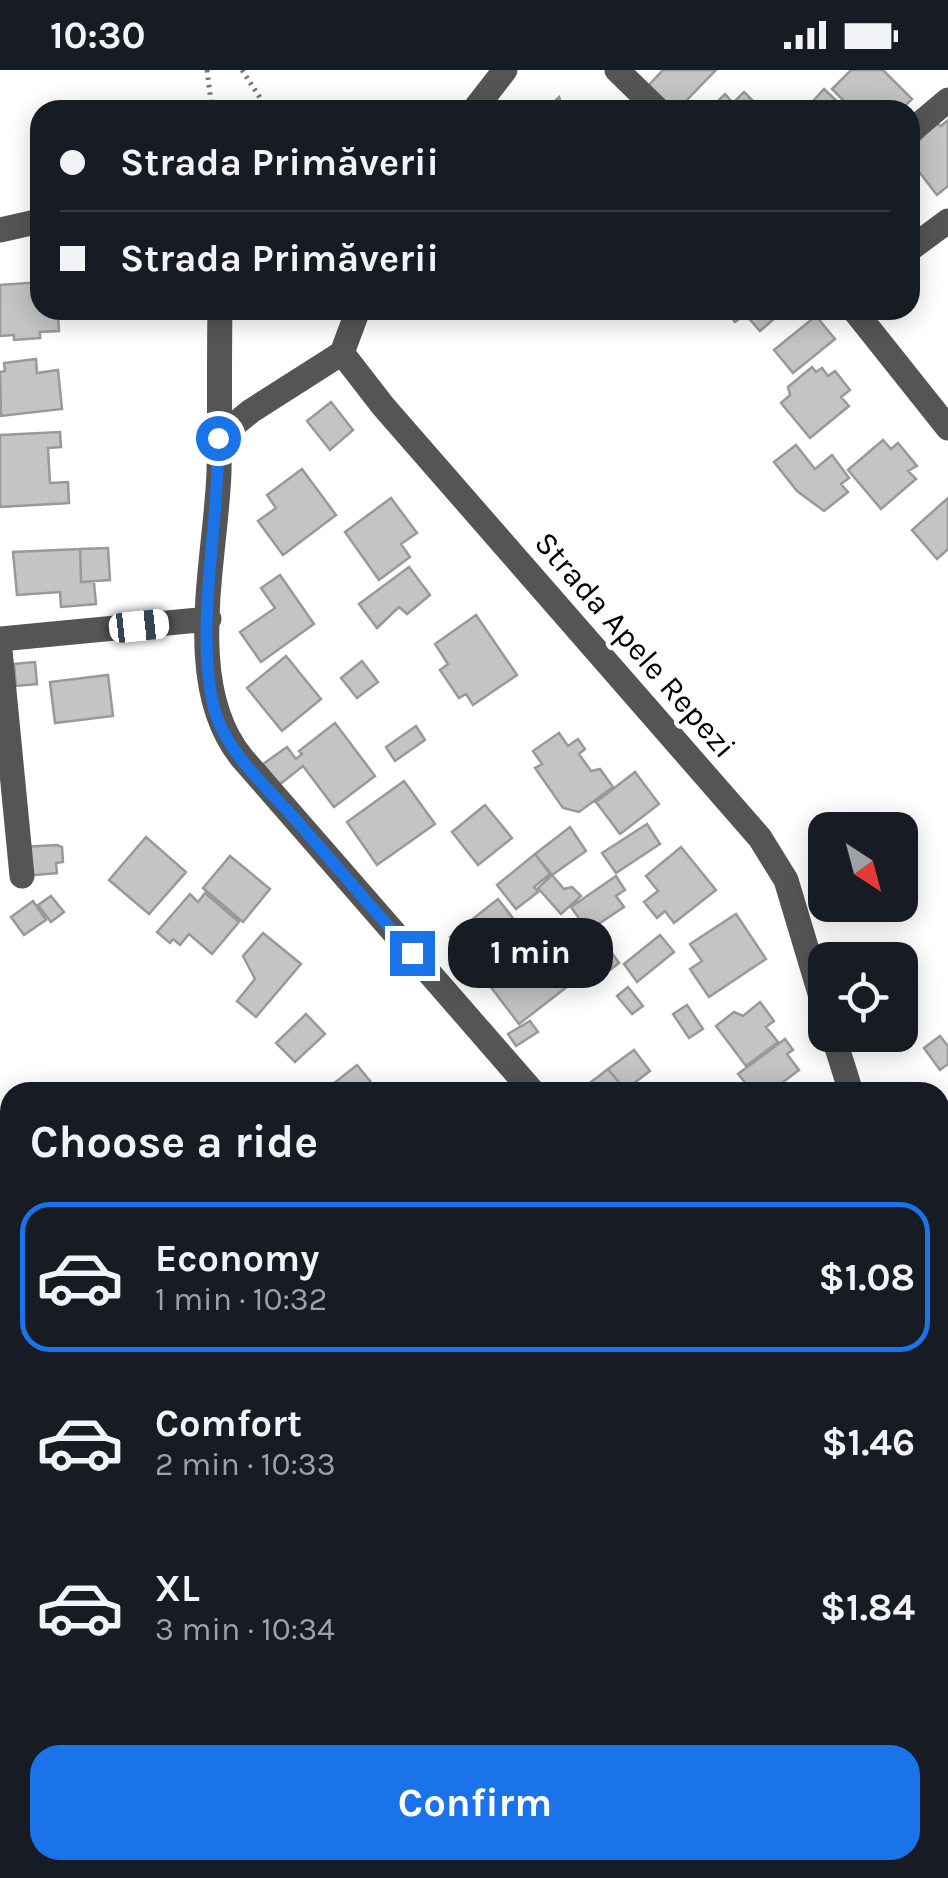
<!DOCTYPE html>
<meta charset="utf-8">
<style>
body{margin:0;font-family:Karla,sans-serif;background:#20242c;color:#f1f3f6;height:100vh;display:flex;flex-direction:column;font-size:38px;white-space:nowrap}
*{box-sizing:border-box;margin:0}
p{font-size:32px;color:#9ea1a6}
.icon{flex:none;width:55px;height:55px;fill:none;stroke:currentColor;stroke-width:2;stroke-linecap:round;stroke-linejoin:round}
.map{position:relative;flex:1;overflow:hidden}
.details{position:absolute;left:0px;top:1012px;width:950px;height:798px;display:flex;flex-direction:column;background:#171b24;border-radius:30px 30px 0 0;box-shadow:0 5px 25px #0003}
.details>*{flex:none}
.hud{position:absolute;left:30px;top:30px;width:890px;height:220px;border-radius:30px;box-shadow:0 5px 25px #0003;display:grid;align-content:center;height:220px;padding:0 30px;background:#171b24}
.needle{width:65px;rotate:144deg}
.fabs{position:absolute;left:808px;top:742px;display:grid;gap:20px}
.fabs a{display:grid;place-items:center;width:110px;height:110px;border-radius:20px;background:#171b24;box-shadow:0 5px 25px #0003;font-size:50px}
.end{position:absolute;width:45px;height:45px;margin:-22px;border:12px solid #1a73e8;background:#fff;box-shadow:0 0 0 5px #fff}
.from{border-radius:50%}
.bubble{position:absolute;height:70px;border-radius:30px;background:#171b24;box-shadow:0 5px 25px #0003;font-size:32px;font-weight:700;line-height:70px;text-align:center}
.car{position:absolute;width:30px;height:60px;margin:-30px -15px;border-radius:12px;box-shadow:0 0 8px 2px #0007;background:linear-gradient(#fff 24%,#345 0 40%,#fff 0 76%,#345 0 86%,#fff 0)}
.hud b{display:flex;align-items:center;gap:35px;height:95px;font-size:38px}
.hud b+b{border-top:2px solid #363941}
.hud i{width:25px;height:25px;background:#f1f3f6}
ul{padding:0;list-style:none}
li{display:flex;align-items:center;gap:30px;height:150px;margin:0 20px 15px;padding:0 10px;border:5px solid transparent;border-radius:30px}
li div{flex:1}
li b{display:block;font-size:38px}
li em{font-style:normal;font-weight:700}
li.on{border-color:#1a73e8}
li>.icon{width:90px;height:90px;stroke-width:1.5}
h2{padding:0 30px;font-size:45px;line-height:120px}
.action{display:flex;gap:20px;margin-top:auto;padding:20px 30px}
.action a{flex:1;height:115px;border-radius:30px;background:#1a73e8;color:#fff;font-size:40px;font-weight:700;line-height:115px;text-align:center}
.status{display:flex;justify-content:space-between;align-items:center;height:70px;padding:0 50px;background:#171b24;direction:ltr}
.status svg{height:28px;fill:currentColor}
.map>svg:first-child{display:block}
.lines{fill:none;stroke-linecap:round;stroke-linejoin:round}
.stream{stroke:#a3a3a3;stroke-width:9}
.building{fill:#c4c4c4;stroke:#999;stroke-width:2.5}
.path{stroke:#777;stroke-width:5;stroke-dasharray:2.5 5;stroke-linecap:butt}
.minor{stroke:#555;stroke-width:25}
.route{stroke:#1a73e8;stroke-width:12}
.labels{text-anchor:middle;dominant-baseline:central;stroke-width:9;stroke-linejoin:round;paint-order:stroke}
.street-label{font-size:32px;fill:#000;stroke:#fff}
</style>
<div class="status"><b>10:30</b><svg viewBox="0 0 49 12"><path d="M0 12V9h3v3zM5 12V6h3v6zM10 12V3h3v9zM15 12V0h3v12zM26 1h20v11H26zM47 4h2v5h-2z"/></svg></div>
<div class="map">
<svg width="948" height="1808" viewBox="0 0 948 1808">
<rect width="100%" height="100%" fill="#fff"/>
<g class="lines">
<path class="stream" d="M809,1800L814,1808"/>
</g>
<path class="building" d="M663,0H716L677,40H672L647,17Z
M851,0H883L912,29L901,40H853L832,19Z
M824,19L846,40H805Z
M744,22L762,40H709L725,24L733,33Z
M559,27L562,36L570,33L577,40H546Z
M948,50V116L937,125L910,90V81L935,53L941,56Z
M40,212V240H64V244L58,245L59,261L40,262V268L14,270V265L0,266V215Z
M725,240H784L760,261L745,244L735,252Z
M816,246L835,269L793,303L774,280Z
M36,289L37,303L58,300L62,339L1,346L0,302L5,301L4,293Z
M812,297L816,302L822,298L828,306L835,301L850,320L841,327L849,336L810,368L781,333L790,325L788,317Z
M331,332L353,360L330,380L307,351Z
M60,362L61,377L48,378L50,413L68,412L69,433L0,437V365Z
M883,370L891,379L898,373L917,396L908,401L916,409L881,439L848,400Z
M796,375L815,399L832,385L849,408L841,414L848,422L824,441L797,421L774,392Z
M302,399L336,445L283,485L258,451L276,438L267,425Z
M391,428L417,463L401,474L410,487L379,510L345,462Z
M948,428V479L937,489L912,460Z
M108,478L110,510L81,512L80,479Z
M80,479L81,512H94L96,534L61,537L60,522L17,525L13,482Z
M409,497L430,525L407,544L399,537L377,558L359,534Z
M280,505L314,554L261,592L240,562L275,538L261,518Z
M476,545L517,605L473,635L466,624L459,628L440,600L448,594L435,574Z
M286,586L321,629L282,661L247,618Z
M362,591L378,612L357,628L341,608Z
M35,592L37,614L16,616L14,594Z
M108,605L113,646L55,653L50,612Z
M335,653L375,706L334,737L303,696L279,715L263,694L287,677L296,689L302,684L299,681Z
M416,656L425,670L395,691L386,677Z
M559,663L568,676L578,669L585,679L579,684L591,701L600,699L613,717L579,742L563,738L535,698L542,694L533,681Z
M635,702L659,734L620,764L596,732Z
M404,711L435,754L377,795L347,752Z
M485,735L512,768L478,795L452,762Z
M647,754L660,774L616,803L602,783Z
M570,757L586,781L552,805L535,784Z
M146,767L186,802L149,844L109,810Z
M57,775L62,777L63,792L56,793L57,803L24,806L22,777Z
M681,777L716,820L674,853L665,841L657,848L644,832L658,821L646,806Z
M535,784L550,804L534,817L538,822L516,839L497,815Z
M230,786L270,819L243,852L203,818Z
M552,805L564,819L572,817L581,826L561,844L538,818Z
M616,806L625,820L616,826L624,837L588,861L571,837Z
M205,823L239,852L212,884L189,864L180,875L173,869L170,873L157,862L190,824L198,832Z
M51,826L64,842L51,852L38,835Z
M498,829L530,870L482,908L450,867Z
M33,831L46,850L24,865L11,847Z
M736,844L766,889L709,927L690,899L702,891L690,874Z
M263,863L301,894L256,947L237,931L255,909L243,886Z
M660,865L674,882L637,912L624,894Z
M610,880L619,893L598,909L588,895Z
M524,889L554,897L568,916L519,954L490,916Z
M628,917L643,936L632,944L617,926Z
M760,932L774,951L766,957L778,972L746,996L716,956L734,942L743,946Z
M687,935L703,959L689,968L673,944Z
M306,944L325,964L295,992L276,973Z
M530,951L538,962L516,976L508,964Z
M940,966L948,976V994L940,1000L924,978Z
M785,969L793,980L787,984L799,1000L770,1022H753L738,1004Z
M634,980L650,1001L625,1020L608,999Z
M357,995L379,1022H323Z
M608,999L625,1020L578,1022Z
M940,1050L948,1061V1114L940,1120Z
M948,1261V1318L940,1324V1266Z
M940,1482H948V1529H940Z
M940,1573L948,1574V1616L940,1615Z
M940,1621L948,1624V1674L940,1671Z
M10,1669V1704L0,1690V1676Z
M948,1719V1770L940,1772V1720Z
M708,1800H747L738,1808H699Z"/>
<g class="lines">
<path class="path" d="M207,0L212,40
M242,0L268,40
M940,1148L948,1142
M940,1221L948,1216
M0,1769L10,1762
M50,1808L62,1800"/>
<path class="minor" d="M617,0L658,40
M474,40L505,0
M910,62L948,30
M0,160L40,151
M910,179L948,151
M220,240C219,294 220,348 219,402C216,490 182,615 242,688L533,1022
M854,240L948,358
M342,283L383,336L760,768L786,810L825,940
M218,368L251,341L342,283L358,240
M0,569L209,549
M0,580L22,806
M833,965L851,1022
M940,1185L948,1180
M900,1800L903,1808
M7,1808L19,1800
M590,1808L597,1800"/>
</g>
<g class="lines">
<path class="route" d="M218,368C220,453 195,551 213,634C223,680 267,717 297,751C335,795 373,839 412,883"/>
</g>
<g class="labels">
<g class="street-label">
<text transform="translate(635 575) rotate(49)">Strada Apele Repezi</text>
</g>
</g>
</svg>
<div class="fabs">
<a><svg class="needle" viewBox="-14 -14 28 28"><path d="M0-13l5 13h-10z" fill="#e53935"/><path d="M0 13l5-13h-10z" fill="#9ea1a6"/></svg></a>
<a><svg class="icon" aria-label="locate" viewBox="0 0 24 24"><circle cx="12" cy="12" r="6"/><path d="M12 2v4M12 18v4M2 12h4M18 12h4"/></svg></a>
</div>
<i class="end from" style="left:218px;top:368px"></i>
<i class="end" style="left:412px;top:883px"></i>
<div class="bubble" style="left:448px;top:848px;width:165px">1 min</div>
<i class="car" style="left:139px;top:556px;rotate:84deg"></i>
<div class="hud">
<b><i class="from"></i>Strada Primăverii</b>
<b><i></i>Strada Primăverii</b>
</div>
<section class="details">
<h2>Choose a ride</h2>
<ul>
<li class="on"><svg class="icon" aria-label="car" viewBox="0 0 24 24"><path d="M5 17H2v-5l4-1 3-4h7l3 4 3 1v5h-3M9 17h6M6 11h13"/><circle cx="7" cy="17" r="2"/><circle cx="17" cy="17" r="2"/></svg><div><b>Economy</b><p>1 min · 10:32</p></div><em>$1.08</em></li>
<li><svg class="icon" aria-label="car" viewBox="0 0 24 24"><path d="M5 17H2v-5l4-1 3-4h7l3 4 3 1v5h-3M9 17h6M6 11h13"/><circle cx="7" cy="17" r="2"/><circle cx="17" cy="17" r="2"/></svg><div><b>Comfort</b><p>2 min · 10:33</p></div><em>$1.46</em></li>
<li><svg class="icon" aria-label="car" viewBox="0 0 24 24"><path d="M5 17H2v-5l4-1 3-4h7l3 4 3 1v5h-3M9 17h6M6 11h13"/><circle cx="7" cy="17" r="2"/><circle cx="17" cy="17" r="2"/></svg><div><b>XL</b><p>3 min · 10:34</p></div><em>$1.84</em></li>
</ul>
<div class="action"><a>Confirm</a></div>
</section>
</div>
